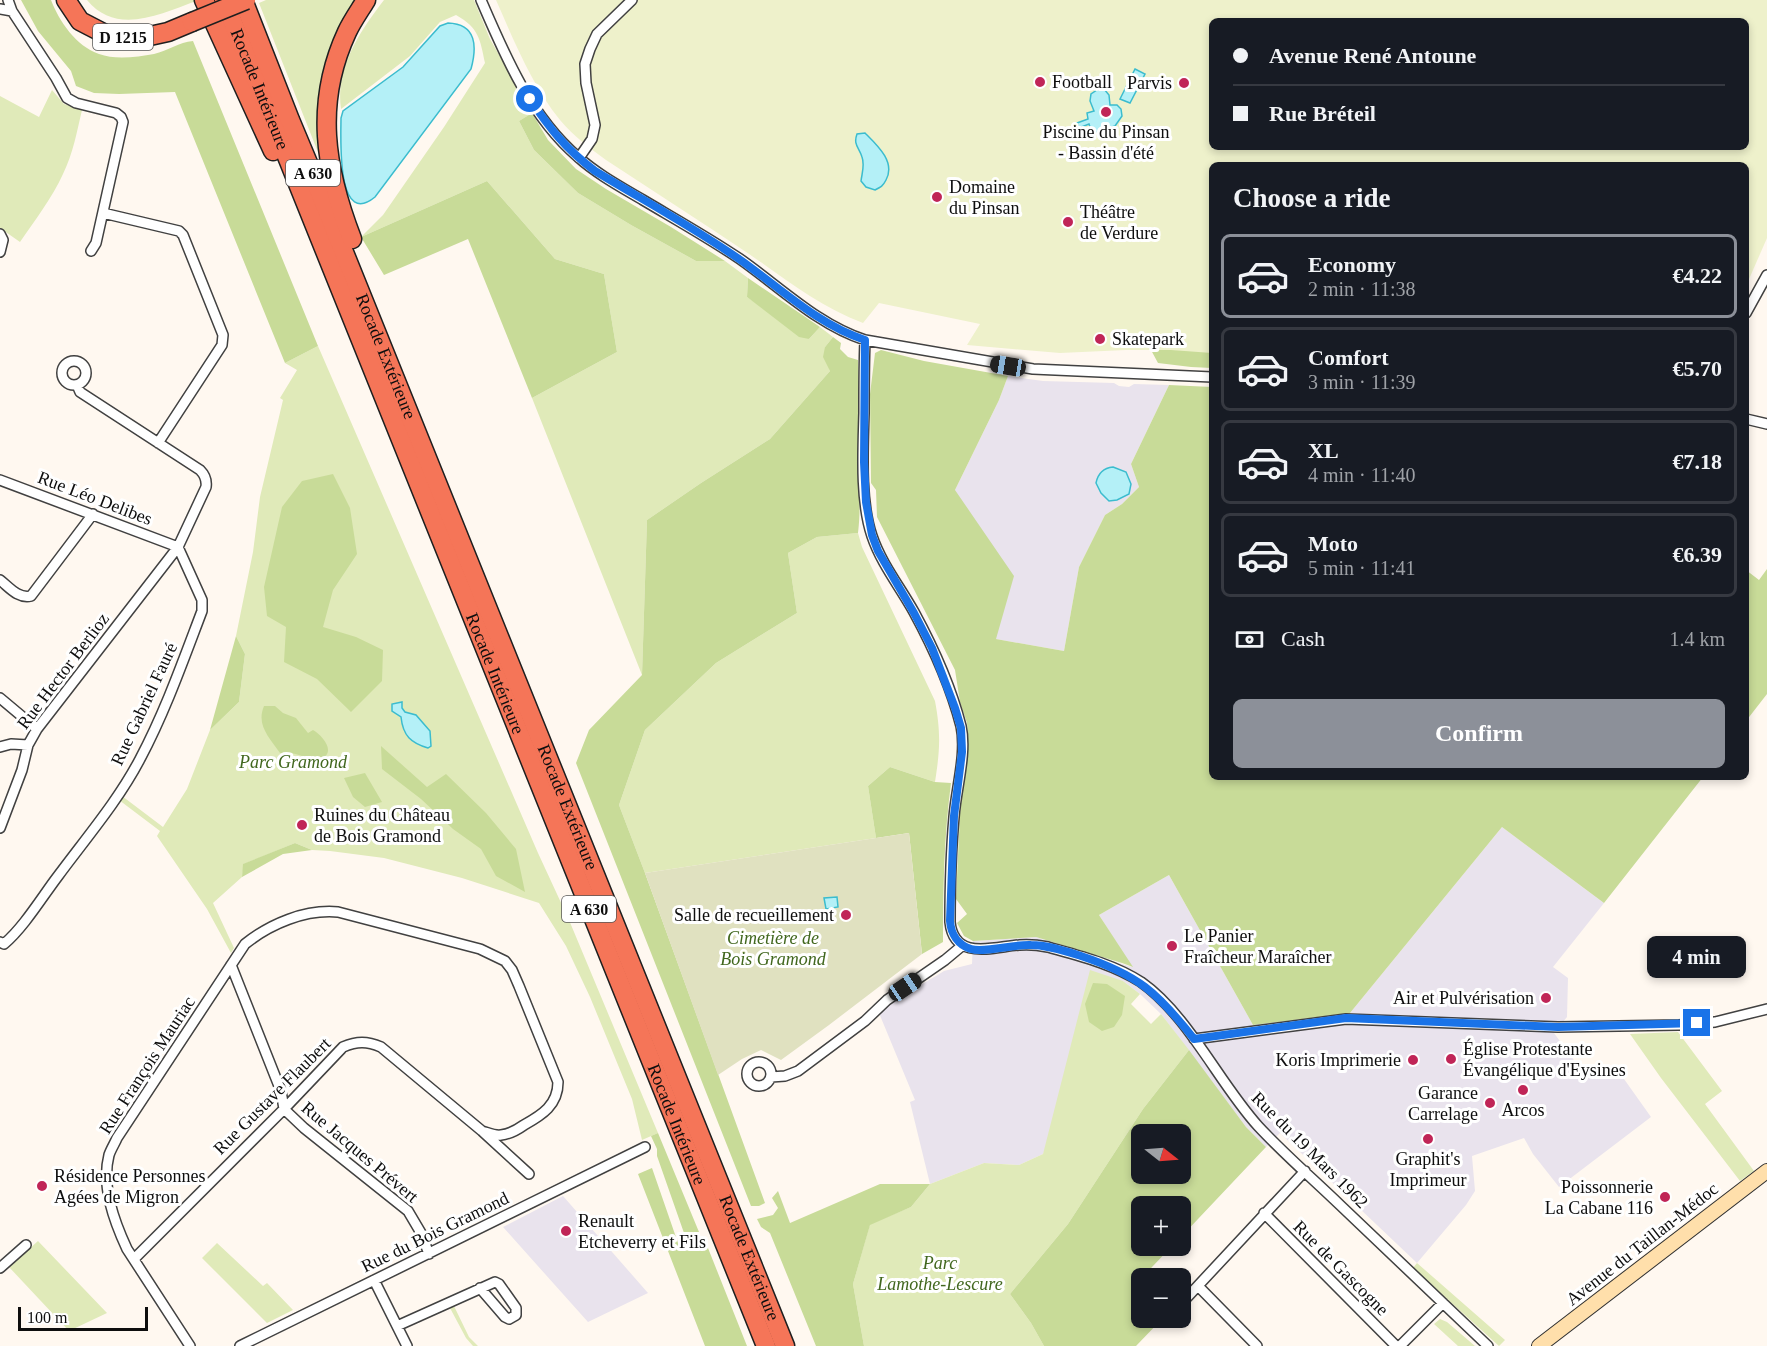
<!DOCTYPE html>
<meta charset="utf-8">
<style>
body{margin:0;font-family:"Times New Roman",serif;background:#20242c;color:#f1f3f6;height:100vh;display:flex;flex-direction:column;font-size:22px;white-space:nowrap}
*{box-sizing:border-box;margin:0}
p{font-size:20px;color:#9ea1a6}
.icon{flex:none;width:33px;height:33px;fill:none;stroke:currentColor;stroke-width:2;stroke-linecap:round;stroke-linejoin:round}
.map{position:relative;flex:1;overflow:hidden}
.drawer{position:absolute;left:1209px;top:162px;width:540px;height:618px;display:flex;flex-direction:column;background:#171b24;border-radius:9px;box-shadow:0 3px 9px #0003}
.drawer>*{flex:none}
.guide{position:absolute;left:1209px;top:18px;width:540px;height:132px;border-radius:9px;box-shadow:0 3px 9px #0003;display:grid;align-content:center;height:132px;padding:0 24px;background:#171b24}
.needle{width:39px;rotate:107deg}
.buttons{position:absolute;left:1131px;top:1124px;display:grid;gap:12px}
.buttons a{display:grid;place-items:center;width:60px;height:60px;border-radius:9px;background:#171b24;box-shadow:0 3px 9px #0003;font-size:30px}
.scale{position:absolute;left:18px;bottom:15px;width:130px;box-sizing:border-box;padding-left:6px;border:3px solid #0e0e0e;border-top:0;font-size:16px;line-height:21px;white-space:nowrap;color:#0e0e0e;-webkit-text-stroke:4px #fff;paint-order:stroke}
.end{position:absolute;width:27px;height:27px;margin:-14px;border:8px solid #1a73e8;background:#fff;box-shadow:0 0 0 3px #fff}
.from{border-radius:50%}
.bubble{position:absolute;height:42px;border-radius:9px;background:#171b24;box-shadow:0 3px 9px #0003;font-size:20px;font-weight:700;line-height:42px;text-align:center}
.car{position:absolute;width:18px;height:36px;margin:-18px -9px;border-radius:8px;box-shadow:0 0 4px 2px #0007;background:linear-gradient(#222 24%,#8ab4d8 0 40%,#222 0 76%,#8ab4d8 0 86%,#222 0)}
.guide b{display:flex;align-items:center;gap:21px;height:57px;font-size:22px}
.guide b+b{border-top:2px solid #363941}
.guide i{width:15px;height:15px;background:#f1f3f6}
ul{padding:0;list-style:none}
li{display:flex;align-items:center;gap:18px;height:84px;margin:0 12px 9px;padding:0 12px;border:3px solid #363941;border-radius:9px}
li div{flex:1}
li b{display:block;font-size:22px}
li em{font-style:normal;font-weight:700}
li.on{border-color:#8c9099}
li>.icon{width:54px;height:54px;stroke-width:1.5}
h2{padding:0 24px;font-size:27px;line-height:72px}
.pay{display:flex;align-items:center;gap:15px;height:66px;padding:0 24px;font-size:22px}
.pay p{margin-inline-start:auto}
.button{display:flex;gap:12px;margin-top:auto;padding:12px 24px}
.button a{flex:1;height:69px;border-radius:9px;background:#8c9099;color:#fff;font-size:24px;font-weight:700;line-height:69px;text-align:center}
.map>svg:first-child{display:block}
.industrial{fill:#e9e3ed}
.green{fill:#e0eab9}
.forest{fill:#c8db98;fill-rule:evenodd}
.cemetery{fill:#e0e1c0}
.pitch{fill:#eef1cb;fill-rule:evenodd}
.water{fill:#b4f0f7;stroke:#3bbcce;stroke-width:1.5}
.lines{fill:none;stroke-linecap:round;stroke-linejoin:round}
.street-casing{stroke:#414141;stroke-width:12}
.secondary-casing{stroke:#303030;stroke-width:16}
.highway-casing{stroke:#1f1f1f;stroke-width:21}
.street{stroke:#fff;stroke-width:9}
.secondary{stroke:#ffdfab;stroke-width:14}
.highway{stroke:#f57558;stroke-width:18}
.highway-bridge-casing{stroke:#1f1f1f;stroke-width:21;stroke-linecap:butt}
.highway-bridge{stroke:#f57558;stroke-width:18}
.route{stroke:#1a73e8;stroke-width:8}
.poi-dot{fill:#c02557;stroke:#fff;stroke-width:2}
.labels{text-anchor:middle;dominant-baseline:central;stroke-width:6;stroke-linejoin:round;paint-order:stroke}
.shield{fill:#fff;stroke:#565656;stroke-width:1.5}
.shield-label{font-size:16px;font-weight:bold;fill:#0e0e0e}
.poi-label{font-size:18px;fill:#0e0e0e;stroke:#fff;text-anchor:start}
.street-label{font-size:18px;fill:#0e0e0e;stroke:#fff}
.park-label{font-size:18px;font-style:italic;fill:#41671e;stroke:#fff}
</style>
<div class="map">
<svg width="1767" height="1346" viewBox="0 0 1767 1346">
<rect width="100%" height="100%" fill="#fff8f0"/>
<path class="industrial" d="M1008,376L1043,381L1114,383L1119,386L1129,387L1134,384L1169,385L1131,464L1139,487L1122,504L1105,515L1079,567L1064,651L996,639L955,490L999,400Z
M1502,827L1604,903L1553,967L1568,978L1567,1017L1554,1033L1587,1078L1624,1079L1651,1117L1559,1187L1533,1154L1524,1138L1472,1156L1475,1191L1466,1205L1417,1263L1280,1133L1266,1147L1246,1127L1161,1014L1140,994L1123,981L1043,1154L1019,1165L984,1163L930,1184L910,1102L915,1100L879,1013L908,992L936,976L944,971L972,964L973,941L1036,937L1132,967L1099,915L1169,875L1253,1025L1350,1013Z
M563,1196L648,1293L588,1322L503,1227Z"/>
<path class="green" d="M87,0H196V1C161,14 116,36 87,0Z
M266,0H358L344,24L323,165L259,3Z
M384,0H474L490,39L532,113L519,121L534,150L578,193L631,225L696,261H725L748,278L747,297L809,339L820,327L833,337L825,347L830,371L770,439L701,483L647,520L642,675L532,398L617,352L604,274L555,259L487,181L361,237L383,215L444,127L485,63C480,39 479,28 456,15L440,22L410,56L341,109C335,68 360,31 384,0Z
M52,90L64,104L82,110C77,131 73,154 63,174C52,198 35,220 20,242L0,228V96L39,117Z
M318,346L538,853L569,920L658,1133L642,1140L632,1099L590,997L566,946L539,903L462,878L384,858L330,851L312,850L295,843L244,864L242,877L213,903L234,948L231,953L207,909L157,836L160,831L119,800L122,796L163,827L187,789L210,730L239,702L245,654L236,636L253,552L260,497L283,400L280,398L297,370L285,363Z
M858,533L862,547L935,701C941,733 940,750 935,782L890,767L868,786L876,838L645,873L619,805L645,730L716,663L797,613L788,553L817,537Z
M1090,970L1123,981L1140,994L1131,1004L1151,1024L1161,1014L1189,1050L1143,1109L1068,1224L1010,1294L1031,1323L1044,1346H864L853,1284L870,1224L911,1207L930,1184L984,1163L1019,1165L1043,1154Z
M1678,1032L1722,1091L1705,1104L1754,1171L1740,1181L1661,1078L1630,1034Z
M38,1241L107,1313L69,1331L9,1267Z
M217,1243L263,1286L267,1283L293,1310L267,1323L202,1258Z
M1417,1263L1505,1340L1499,1346L1413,1268Z
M454,1306L469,1337L478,1346H473L466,1338L450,1308Z
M1440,1319L1447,1322L1475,1346H1458L1434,1324Z"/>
<path class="forest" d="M21,0H51C59,21 76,46 99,54C115,60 137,57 154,54C168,51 179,42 193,41L318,346L285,363L175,92L119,94L94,93L76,86L71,71L38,31Z
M532,113L548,140L576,169L606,189L671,227L725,261H696L631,225L578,193L534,150L519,121Z
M487,181L555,259L604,274L617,352L532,398L468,239L384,275L361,237Z
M748,278L820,327L809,339L799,337L747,297Z
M1212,331V368L1191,367L1158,363L1151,350L1153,335Z
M833,337L841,343L840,349L848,357L858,360C860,394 859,428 859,463C859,486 861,509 858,533L817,537L788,553L797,613L716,663L645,730L619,805L645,873L765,1203L759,1206H751L576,763L589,730L642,675L647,520L701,483L770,439L830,371L823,357L825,347Z
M881,350L924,361L1008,376L999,400L955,490L1014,576L996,639L1064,651L1079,567L1105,515L1122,504L1139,487L1131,464L1169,385L1212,387V777H1703L1604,903L1502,827L1350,1013L1253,1025L1169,875L1099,915L1133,967L1122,963L1036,937L973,941L964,936L957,923L967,914L956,899L960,813L968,743L967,723L960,702L955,670L877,517L876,490L871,483L870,394L875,353Z
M333,474L350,508L357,554L333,590L323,627L356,637L383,650L382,681L351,712L317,679L284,662L286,627L267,616L264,587L282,507L302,481Z
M1767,569V694L1746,721V570L1759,580Z
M236,636L245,654L239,702L210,730Z
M264,706H275L283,713L296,718L308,733L313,730C322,735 337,752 321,759C312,763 307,757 299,755C293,753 286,753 280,753C269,737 256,725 264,706Z
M381,746L427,787L446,774L486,813L516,849L525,892L496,876L481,849L453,829L421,799L382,769Z
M890,767L935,782L951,783C944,836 943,889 943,942L922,954L909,833L876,838L868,786Z
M365,773L382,802L365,807L353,797L344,778Z
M295,843L312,850L283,854L242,877L243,864Z
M1093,983L1107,984L1125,996L1122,1015L1114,1027L1102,1031L1089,1022L1085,1004Z
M1189,1050L1246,1127L1266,1147L1181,1237L1180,1206H1142V1245H1173L1132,1288L1141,1298L1142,1317H1160L1162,1319L1136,1346H1044L1031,1323L1010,1294L1068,1224L1143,1109ZM1142,1134H1180V1173H1142Z
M658,1133L699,1232L690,1236L684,1233L657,1156V1149L651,1136Z
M652,1168L678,1243L686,1249L706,1243L747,1346H705L638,1174Z
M880,1184H930L911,1207L870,1225L853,1284L864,1346H816L770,1233L761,1227L757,1219L773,1215L778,1208L772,1198L778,1191L790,1223Z"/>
<path class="cemetery" d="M909,833L922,954L829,1025L781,1060L761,1050L742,1059L718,1075L645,873Z"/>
<path class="pitch" d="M496,0H1767V238L1746,286V165H1212V353L1171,350H1126L1060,353L967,345L980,324L879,303L863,323C820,307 786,279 749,254C702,222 653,191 606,160C590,148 573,136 560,120C532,85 514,41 496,0ZM1212,21H1746V147H1212Z"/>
<path class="water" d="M448,23C477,24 477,47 471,69L375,197C336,229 341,137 341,118L343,111L403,67L440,26Z
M1135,69L1145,74L1130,103L1120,99Z
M1104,89L1109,95L1110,105H1117L1121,109L1122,116L1115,126L1092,133L1089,124L1079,128L1077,123L1088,119L1087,113L1094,111L1090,101L1091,94L1097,90Z
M865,133C877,145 896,162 886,180C883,186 881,187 875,190L866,187L861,181C862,173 865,165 862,157C859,147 853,145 857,134Z
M1113,467L1126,472L1131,484L1129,494L1117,500L1109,501L1101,493L1096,483C1098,473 1103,468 1113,467Z
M402,702V708L405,712L416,715L430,731L431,746L428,748C411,743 403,736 401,717L392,711V704Z
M837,897L838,907L826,909L824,898Z"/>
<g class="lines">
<g class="street-casing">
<path id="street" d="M8,0L12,11L56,78L67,98L76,103L116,113L121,117L123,122L96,243L91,251
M481,0C505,56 531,117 578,157C597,174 621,187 643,200C675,219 709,238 740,259C780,287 818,325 865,340L1033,369L1212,377
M0,9L12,11
M579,158L592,139L595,125L586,83L585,64L590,49L597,34L632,0
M103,213L179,231L183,235L223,335L222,345L158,443
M0,234L3,240L0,252
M1746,313L1767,275
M865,340C864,365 864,389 864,413C863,450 860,501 872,536C881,563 900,587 914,612C933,647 951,687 961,726C967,753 956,789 954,817C951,851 950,887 950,922C954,961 993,947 1019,945C1029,944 1038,945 1048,947C1080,956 1113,964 1141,982C1188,1015 1219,1083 1258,1126C1284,1154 1313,1179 1340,1205C1389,1252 1438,1299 1488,1346
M62 373a12 12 0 1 1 24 0a12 12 0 1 1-24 0Z
M1746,419L1767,424
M0,480L178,547
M0,580C9,587 18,599 31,596L93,514
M0,698L37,729
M0,747L11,744L28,745
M0,828L22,770L28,745L37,729L178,547L206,487C207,480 205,475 200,470L80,392L77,385
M0,942L4,944C24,927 42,897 58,876C86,838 118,801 140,759C165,712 183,661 202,611V600L178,547
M231,965L281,1091L284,1109L304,1128L408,1211L421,1233L429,1254
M1194,1039L1346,1019L1558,1027L1679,1025L1715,1022L1767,1009
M747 1074a12 12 0 1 1 24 0a12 12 0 1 1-24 0Z
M771,1077L785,1076L798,1071L865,1021L887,1000L945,960L963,945
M1264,1213L1396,1346
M135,1258L284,1109L343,1047C357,1041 367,1041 381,1047L482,1131L529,1174
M0,1268L26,1245
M374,1280L407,1346
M1198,1286L1257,1346
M1180,1305L1305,1171
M1168,1317H1169
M397,1326L495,1282L499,1284L516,1308V1315L509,1319L505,1317L480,1288
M190,1346L127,1249C114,1221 101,1186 109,1155C111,1149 115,1143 117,1138L245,944C270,924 305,909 338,912L480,949L505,961L512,970L519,986L558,1082C558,1105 542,1115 524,1125C517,1130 510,1134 501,1135C495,1136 489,1133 482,1131
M240,1346L645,1147
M1400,1346L1443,1303"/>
</g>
<g class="secondary-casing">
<path id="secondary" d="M1539,1346L1767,1171"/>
</g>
<g class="highway-casing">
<g id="highway">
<path d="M66,0L80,21L107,35L136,39L168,32L192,22"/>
<path d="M204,0L273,151"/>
<path id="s1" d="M224,0L766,1346"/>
<path id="s2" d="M243,0L290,120L308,163L785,1346"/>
<path d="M352,239C325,169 314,103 347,32C352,21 360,10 366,0"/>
</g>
</g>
<use href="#street" class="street"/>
<use href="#secondary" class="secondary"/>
<use href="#highway" class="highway"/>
<g class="highway-bridge-casing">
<path id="highway-bridge" d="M192,22L246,0"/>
</g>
<use href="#highway-bridge" class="highway-bridge"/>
</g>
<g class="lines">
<path class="route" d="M530,99C550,129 566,149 595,171C643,200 693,227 739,259C779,287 818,325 865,340L864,462L866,502L872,535L878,551L914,613L932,648L955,708L961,728L962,752L954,816L950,921C951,934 958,945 971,949C985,953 1014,944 1031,945C1047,945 1065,951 1081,956C1138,975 1157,992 1194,1039L1346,1018L1558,1027L1697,1023"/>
</g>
<g class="poi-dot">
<circle cx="1040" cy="82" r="6"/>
<circle cx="1184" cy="83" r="6"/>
<circle cx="1106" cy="112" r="6"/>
<circle cx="937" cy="197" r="6"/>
<circle cx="1068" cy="222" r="6"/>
<circle cx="1100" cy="339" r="6"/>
<circle cx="302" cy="825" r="6"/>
<circle cx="846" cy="915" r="6"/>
<circle cx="1172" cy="946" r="6"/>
<circle cx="1546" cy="998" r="6"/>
<circle cx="1451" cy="1059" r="6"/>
<circle cx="1413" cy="1060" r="6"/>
<circle cx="1523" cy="1090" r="6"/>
<circle cx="1490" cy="1103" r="6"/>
<circle cx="1428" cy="1139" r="6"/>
<circle cx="42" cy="1186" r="6"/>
<circle cx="1665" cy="1197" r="6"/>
<circle cx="566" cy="1231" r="6"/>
</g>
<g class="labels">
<g class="shield">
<rect x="93" y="24" width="60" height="26" rx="4.5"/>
<rect x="286" y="160" width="54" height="26" rx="4.5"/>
<rect x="562" y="896" width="54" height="26" rx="4.5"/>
</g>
<g class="shield-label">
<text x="123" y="37">D 1215</text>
<text x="313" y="173">A 630</text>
<text x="589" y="909">A 630</text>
</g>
<g class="poi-label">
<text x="1052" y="82">Football</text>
<text x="1172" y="83" text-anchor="end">Parvis</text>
<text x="1106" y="132" text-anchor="middle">Piscine du Pinsan<tspan x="1106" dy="21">- Bassin d'été</tspan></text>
<text x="949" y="187">Domaine<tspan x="949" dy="21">du Pinsan</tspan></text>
<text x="1080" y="212">Théâtre<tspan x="1080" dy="21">de Verdure</tspan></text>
<text x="1112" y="339">Skatepark</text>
<text x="314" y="815">Ruines du Château<tspan x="314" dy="21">de Bois Gramond</tspan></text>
<text x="834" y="915" text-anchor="end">Salle de recueillement</text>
<text x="1184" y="936">Le Panier<tspan x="1184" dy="21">Fraîcheur Maraîcher</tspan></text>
<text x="1534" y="998" text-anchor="end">Air et Pulvérisation</text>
<text x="1463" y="1049">Église Protestante<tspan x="1463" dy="21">Évangélique d'Eysines</tspan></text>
<text x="1401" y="1060" text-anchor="end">Koris Imprimerie</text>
<text x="1478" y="1093" text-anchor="end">Garance<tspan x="1478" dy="21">Carrelage</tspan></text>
<text x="1523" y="1110" text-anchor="middle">Arcos</text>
<text x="1428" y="1159" text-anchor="middle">Graphit's<tspan x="1428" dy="21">Imprimeur</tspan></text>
<text x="54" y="1176">Résidence Personnes<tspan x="54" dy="21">Agées de Migron</tspan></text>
<text x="1653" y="1187" text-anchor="end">Poissonnerie<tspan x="1653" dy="21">La Cabane 116</tspan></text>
<text x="578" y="1221">Renault<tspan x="578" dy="21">Etcheverry et Fils</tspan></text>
</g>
<g class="street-label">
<text stroke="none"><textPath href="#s1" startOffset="96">Rocade Intérieure</textPath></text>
<text stroke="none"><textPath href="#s2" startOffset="384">Rocade Extérieure</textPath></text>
<text transform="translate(95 498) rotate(21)">Rue Léo Delibes</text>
<text transform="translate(63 671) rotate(-53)">Rue Hector Berlioz</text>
<text stroke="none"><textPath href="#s1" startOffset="726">Rocade Intérieure</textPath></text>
<text transform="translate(144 704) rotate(-65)">Rue Gabriel Fauré</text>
<text stroke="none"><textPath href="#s2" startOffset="870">Rocade Extérieure</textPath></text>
<text transform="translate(147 1065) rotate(-57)">Rue François Mauriac</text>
<text transform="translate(272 1096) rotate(-45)">Rue Gustave Flaubert</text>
<text stroke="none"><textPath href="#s1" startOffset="1212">Rocade Intérieure</textPath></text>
<text transform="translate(1310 1150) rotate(45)">Rue du 19 Mars 1962</text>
<text transform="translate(360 1152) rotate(40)">Rue Jacques Prévert</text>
<text transform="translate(435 1232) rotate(-26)">Rue du Bois Gramond</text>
<text transform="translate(1642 1244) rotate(-38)">Avenue du Taillan-Médoc</text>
<text stroke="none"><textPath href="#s2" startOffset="1356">Rocade Extérieure</textPath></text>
<text transform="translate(1341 1268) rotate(45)">Rue de Gascogne</text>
</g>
<g class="park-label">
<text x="293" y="762">Parc Gramond</text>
<text x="773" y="938">Cimetière de<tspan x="773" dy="21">Bois Gramond</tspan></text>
<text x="940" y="1263">Parc<tspan x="940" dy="21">Lamothe-Lescure</tspan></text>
</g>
</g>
</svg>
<div class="buttons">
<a><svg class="needle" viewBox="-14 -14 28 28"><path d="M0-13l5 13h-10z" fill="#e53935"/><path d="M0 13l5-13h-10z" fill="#9ea1a6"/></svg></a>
<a>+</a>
<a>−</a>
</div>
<div class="scale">100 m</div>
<i class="end from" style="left:530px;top:99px"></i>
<i class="end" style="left:1697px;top:1023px"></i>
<div class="bubble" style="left:1647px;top:936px;width:99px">4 min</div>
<i class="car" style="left:1008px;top:366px;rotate:279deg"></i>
<i class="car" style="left:905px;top:987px;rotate:56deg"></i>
<div class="guide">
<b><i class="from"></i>Avenue René Antoune</b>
<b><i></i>Rue Bréteil</b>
</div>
<section class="drawer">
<h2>Choose a ride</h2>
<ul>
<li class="on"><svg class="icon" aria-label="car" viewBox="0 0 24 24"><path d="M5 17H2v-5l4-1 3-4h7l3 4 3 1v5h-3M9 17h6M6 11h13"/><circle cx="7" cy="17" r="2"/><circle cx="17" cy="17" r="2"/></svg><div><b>Economy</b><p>2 min · 11:38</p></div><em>€4.22</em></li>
<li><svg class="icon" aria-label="car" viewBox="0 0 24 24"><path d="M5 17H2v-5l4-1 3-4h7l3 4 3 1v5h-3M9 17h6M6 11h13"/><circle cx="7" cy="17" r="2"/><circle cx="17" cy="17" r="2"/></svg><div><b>Comfort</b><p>3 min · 11:39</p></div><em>€5.70</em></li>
<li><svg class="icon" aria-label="car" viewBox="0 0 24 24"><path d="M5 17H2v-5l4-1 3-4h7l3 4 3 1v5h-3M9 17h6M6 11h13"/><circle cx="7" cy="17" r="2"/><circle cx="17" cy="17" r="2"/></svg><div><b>XL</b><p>4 min · 11:40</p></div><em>€7.18</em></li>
<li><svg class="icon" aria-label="car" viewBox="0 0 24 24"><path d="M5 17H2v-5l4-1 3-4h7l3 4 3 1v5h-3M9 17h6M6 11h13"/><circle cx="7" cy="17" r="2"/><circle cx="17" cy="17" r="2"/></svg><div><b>Moto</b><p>5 min · 11:41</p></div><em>€6.39</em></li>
</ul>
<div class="pay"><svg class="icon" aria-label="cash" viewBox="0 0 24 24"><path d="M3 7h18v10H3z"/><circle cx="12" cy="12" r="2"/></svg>Cash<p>1.4 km</p></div>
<div class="button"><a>Confirm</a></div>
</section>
</div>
